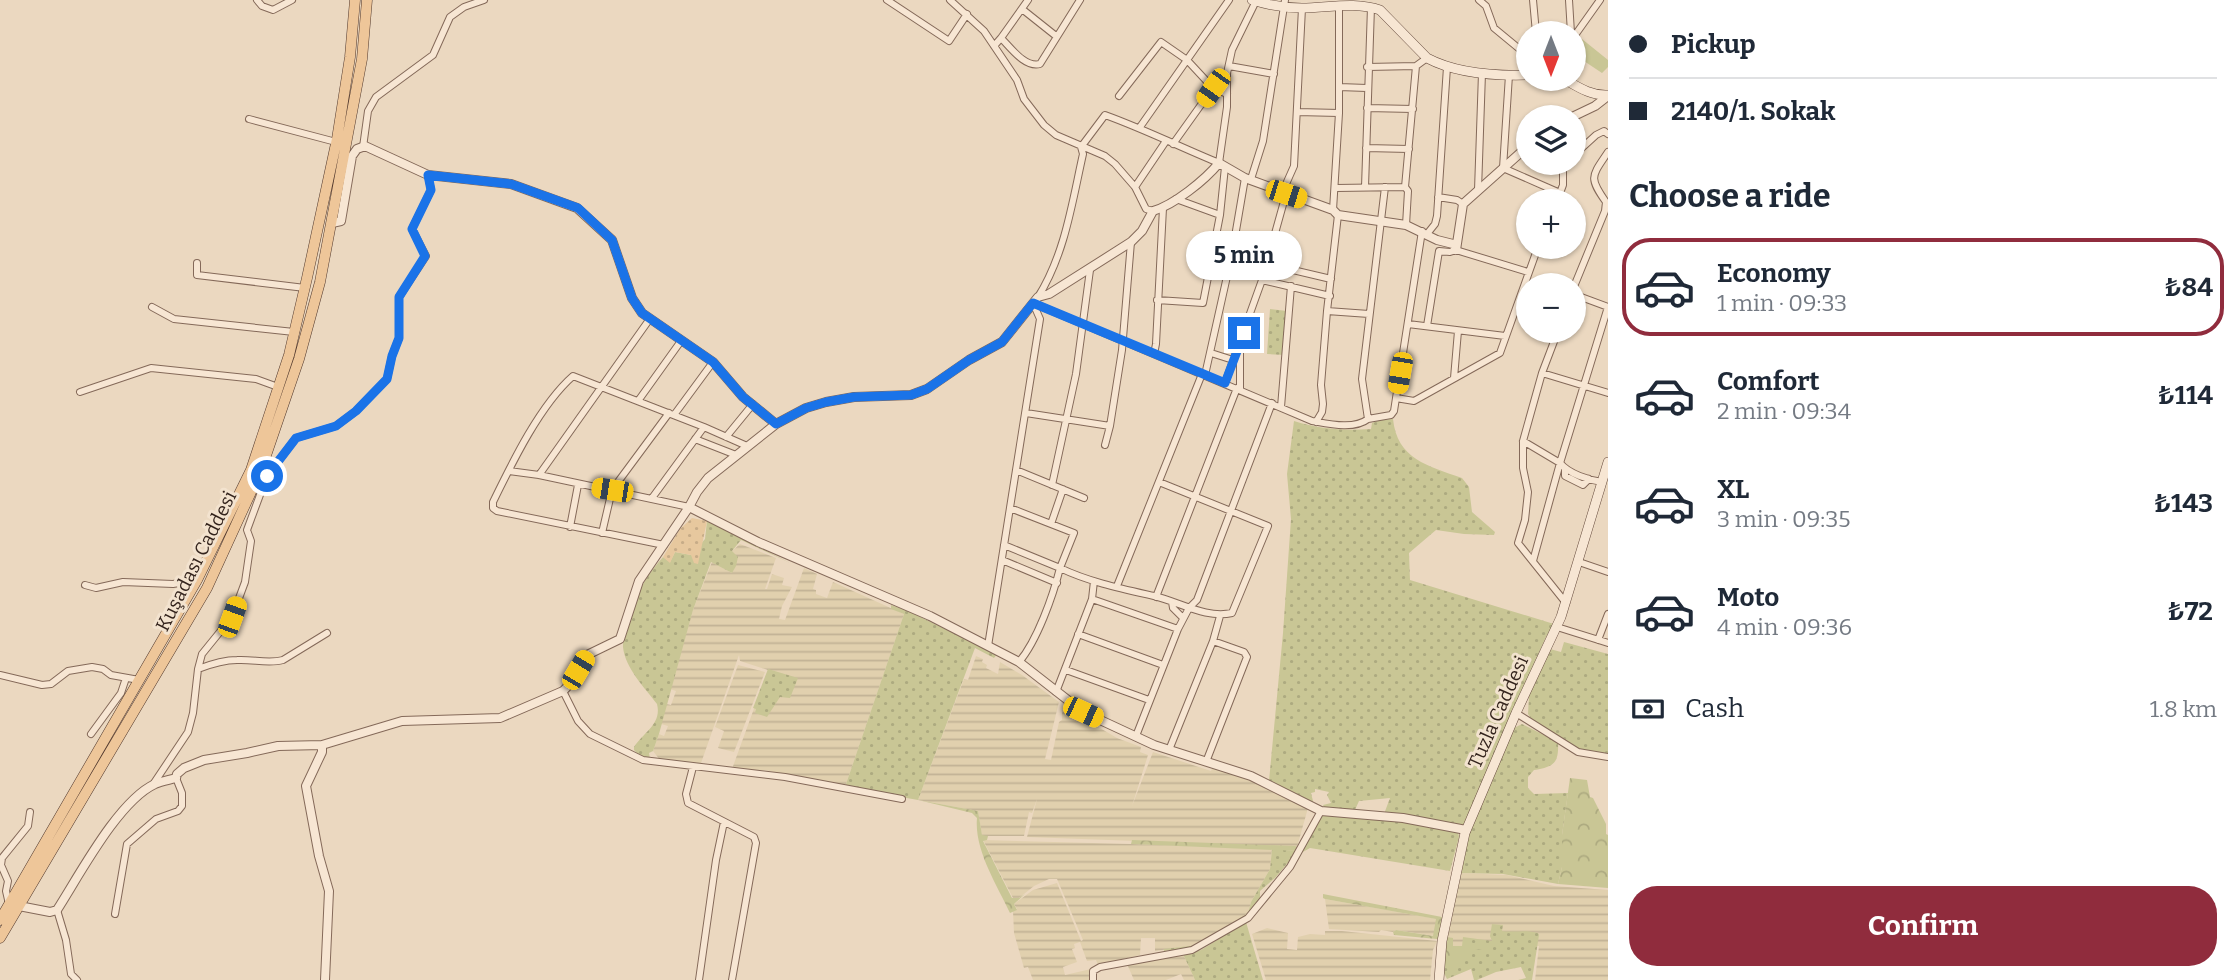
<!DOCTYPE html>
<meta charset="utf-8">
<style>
body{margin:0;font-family:Bitter,serif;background:#f6f6f7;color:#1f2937;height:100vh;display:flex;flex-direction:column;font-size:26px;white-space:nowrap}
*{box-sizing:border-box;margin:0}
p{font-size:23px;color:#747a83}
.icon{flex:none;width:38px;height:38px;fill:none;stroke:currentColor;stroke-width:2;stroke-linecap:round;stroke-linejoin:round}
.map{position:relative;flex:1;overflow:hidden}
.sheet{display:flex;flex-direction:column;background:#fff;width:630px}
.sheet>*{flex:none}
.banner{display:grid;align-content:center;height:154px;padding:0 21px;background:#fff}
.needle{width:46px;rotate:180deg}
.tools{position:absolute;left:1516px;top:21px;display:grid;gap:14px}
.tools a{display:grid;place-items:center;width:70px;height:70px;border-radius:50%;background:#fff;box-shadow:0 2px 5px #0004;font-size:35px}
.end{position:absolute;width:32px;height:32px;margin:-16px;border:9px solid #1a73e8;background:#fff;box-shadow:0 0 0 4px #fff}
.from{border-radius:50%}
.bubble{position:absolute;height:49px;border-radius:24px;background:#fff;box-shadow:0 2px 5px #0004;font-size:23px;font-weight:700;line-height:49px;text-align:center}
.car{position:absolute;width:21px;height:42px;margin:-21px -10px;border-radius:9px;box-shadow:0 0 5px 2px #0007;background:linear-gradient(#f5c518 24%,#345 0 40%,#f5c518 0 76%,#345 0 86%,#f5c518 0)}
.banner b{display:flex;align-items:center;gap:24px;height:66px;font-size:26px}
.banner b+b{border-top:2px solid #e0e1e3}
.banner i{width:18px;height:18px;background:#1f2937}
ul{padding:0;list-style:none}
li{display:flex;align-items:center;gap:21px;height:98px;margin:0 14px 10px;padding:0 7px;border:4px solid transparent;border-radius:28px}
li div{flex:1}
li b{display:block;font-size:26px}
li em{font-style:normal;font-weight:700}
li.active{border-color:#902c3d}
li>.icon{width:63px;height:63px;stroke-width:1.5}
h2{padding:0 21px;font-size:32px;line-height:84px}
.pay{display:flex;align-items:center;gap:18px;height:77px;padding:0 21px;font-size:26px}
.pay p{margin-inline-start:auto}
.cta{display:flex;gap:14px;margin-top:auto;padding:14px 21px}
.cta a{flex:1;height:80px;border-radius:28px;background:#902c3d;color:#fff;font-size:28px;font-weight:700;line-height:80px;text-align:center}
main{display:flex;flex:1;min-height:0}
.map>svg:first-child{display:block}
.farmland{fill:url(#farmland-rules)}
.grass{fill:url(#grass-dots)}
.forest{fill:url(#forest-crowns)}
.sand{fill:url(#sand-dots)}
.garden{fill:#c9c695}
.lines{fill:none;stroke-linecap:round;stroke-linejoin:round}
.minor-casing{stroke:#846959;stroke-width:8}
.tertiary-casing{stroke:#846959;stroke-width:10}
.secondary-casing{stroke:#654a3c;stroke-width:10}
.primary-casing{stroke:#51382d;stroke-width:11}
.minor{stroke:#f7e6d3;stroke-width:6}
.tertiary{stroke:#f7e6d3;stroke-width:8}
.secondary{stroke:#f7e6d3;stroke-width:9}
.primary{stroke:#eec699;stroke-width:10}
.route{stroke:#1a73e8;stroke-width:9}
.labels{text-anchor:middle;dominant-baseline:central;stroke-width:6;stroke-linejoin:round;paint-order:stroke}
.street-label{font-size:19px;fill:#34241d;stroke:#f3e3cf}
</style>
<main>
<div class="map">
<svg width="1608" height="980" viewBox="0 0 1608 980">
<defs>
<pattern id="farmland-rules" width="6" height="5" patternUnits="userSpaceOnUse" patternTransform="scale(1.75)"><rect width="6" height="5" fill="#e1d0ae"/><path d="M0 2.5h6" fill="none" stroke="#c2b295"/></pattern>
<pattern id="grass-dots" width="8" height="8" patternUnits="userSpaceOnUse" patternTransform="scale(1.75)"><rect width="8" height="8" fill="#c9c695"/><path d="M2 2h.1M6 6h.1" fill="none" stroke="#adaa80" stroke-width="1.8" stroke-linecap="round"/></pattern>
<pattern id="forest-crowns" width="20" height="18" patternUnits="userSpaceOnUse" patternTransform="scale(1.75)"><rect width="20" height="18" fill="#c9c695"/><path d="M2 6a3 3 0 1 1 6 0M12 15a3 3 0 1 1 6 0" fill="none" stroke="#adaa80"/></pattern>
<pattern id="sand-dots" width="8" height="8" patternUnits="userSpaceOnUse" patternTransform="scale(1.75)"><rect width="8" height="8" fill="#e7c89e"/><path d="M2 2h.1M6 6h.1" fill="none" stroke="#c7ac88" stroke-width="1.8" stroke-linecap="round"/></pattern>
</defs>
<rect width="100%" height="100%" fill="#ebd8c0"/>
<path class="farmland" d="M740,544L776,558L765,589H767L772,574L784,578L782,585L792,587L782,606L779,619L785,620L804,568L817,574L813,589L816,590V594L827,598L833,582L904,614L845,787L765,770H756V772L732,769L768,670L740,661L739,655L700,766L660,760L653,751L659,734L664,736L668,726L661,724L666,704L671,705L676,691L670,689L693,610L712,562L732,573V551Z
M976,656L983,659L982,662L987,665L986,668L998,674L1000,662L1022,675L1059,702L1045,759L1051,760L1059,722L1062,720V710L1071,711L1117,738L1141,747L1140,752L1148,755L1132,806L1153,752L1211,771L1213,767L1240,776L1308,808L1297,847L1027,837L1037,799L1032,813L1029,812L1024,836H982L978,811L918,800L964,679L968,680Z
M738,665L765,672L734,752L718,748L724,731L715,727Z
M983,840L1131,844L1272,849L1270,869L1251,902L1248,913L1198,945L1155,951V938H1141L1140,955L1098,965L1096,960L1087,961L1080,942L1074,944L1075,948L1072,949L1077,962L1063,967L1065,975L1091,969L1092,980H1033L1028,967L1024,968L1014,933L1013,911L1017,909L1014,904L1033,890L1057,883L1081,941L1083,940L1057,879H1049L1034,886L1019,898H1013Z
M1460,873L1507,875L1554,886L1608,890V980H1535L1539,946H1453L1447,937Z
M1325,899L1437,919L1434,936L1396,930L1393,932L1381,930L1379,932L1329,929Z
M1267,928L1288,933L1287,949L1297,950L1298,937L1310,934L1325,935V931H1342L1437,941L1433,950L1430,980H1266L1252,934Z
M1183,954L1195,980H1184L1181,974L1166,980H1134L1127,964Z"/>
<path class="grass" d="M1270,309L1287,311L1284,355L1267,354Z
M1393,419C1397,459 1428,466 1462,478L1469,487L1472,512L1495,532L1494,535L1464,534L1436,530L1409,553L1410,580L1554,624L1546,637L1463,826L1384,814L1390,798L1359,801L1354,812L1325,809L1323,805L1331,803L1327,795L1329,792L1315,789V792L1311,793L1314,805L1269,781L1283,633L1291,519L1287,474L1294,421C1320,429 1344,431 1371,429L1372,423L1379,420Z
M707,521L790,563L741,540L732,551L738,557L736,566L732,573L711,562L693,610L659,734L653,751L649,753L650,759L640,756L634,750V747C644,732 662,724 657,704C645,688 625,668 623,647C622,638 640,587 646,579C651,571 657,564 663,557L670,562L675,552L691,555L705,539Z
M891,605L908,611L997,654L994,658L975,648L918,800L845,787L904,614L891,609Z
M1564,642L1608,654V756L1576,749L1532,720L1528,714L1529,696L1550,649L1561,652Z
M768,669L798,678L790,698L780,697L767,717L755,713L756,709L753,708Z
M1522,724L1558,742C1559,763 1554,767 1534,770L1528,777V788L1534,794L1568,793L1562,835V867L1558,884L1503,874L1460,873L1451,920L1450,919L1467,838L1489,782L1514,728Z
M1327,815L1387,818L1458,832L1459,837L1450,871L1310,848L1301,853L1321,816Z
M1272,849L1298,851L1275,878L1260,891V898L1247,917L1198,946L1164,951V949L1198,945L1248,913L1251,902L1270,869Z
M1246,922L1263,980H1195L1183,954L1201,950Z
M1492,924L1503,925L1502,931C1514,933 1525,929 1538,933L1539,935L1532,980H1518L1526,978L1521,967L1496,972L1477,980H1474L1471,969L1447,979L1443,971V965L1466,950H1489V946H1462L1463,937L1492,941L1490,936Z"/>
<path class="forest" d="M1570,778L1587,780L1590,797L1593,798L1606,824V834L1608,835V888L1558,884L1562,867V835Z
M918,800L978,811L982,835L988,836L987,840L983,841L1012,898H1019L1025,894L1014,904L1017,910L1010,913C997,885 974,850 977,818L972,813Z
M1132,840L1295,846L1300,848L1298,851L1131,844Z
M1323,894L1442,917L1439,938L1437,939L1394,935L1393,932L1396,930L1433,936L1436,919L1325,899L1323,898Z
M1447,937L1453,938V946H1489L1490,950H1467L1468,954L1456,965H1443Z"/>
<path class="sand" d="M692,518L707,521L698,564L694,563L691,555L675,552L670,563L663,557L680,529Z"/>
<path class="garden" d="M1582,39L1608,60V67L1602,73L1581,59L1584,54L1576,46Z"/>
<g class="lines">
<g class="minor-casing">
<path id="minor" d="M257,0L262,6L273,10L292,0
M887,0L949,41L967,14
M950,0L984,31L1017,80L1024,99L1044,125L1056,135L1105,156L1115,164L1135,187L1146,209L1153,211
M1479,0L1486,6L1494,28L1528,56
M1533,0L1536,33
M1569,0L1571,33
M1022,9L1056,36
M1001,38L1028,0
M1573,38L1600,0
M994,46L1001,38C1011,48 1025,68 1040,64L1080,0
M1229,66L1274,74
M1367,67L1416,66
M1509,75L1503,168L1560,193
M1339,87L1367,88
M1119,96L1161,42L1187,60L1213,88L1227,94
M1367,108L1413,109
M1297,112L1339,113
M249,119L336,142
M1140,127L1229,0
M1173,144L1213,88L1227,73
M363,147L368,111L376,97L433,55L450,17L464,7L484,0
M1366,148L1409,149
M1573,156L1596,135L1604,131L1608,134
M1251,179L1263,141L1285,0
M1135,187L1166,141
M1365,187L1371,7
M1336,188L1405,187
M1478,190L1482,73
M1282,193L1294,166L1302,8
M1438,197L1457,200L1463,204
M1176,199L1220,215
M1557,201L1563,185V168L1568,163
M1333,210L1339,113V6
M1406,225L1408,191L1405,187L1416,66L1427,58
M1422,231L1396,398L1414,401L1500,353L1538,247
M1427,234L1435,224L1437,216L1447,67
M197,263V275L305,288
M1267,264L1331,279
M1262,280L1330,296
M1573,289L1605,211L1606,202C1588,177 1592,176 1608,152
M1573,294L1608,307
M1038,297C1065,254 1072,203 1083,154L1081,147L1105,115C1144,129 1180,147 1219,163L1227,107V73L1232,50L1256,1
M1157,300L1203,303L1220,215L1225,167
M1033,303L1312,421C1329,424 1354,430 1368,419L1362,379L1385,187
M152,307L174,319L294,332
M1327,311L1369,314
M1408,324L1505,336
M1427,326L1439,251L1450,252L1456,250L1528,272
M1245,329L1259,331
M1558,331L1542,373L1523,441V468L1528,492L1525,520L1518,543L1566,603
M1211,353L1233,360
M1154,354L1156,344L1163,208
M1542,373L1608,393
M1205,375L1232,254L1245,178
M1454,378L1458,331
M1225,383L1262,280L1286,194
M1240,390V346
M80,392L151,368L256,379L278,387
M638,401L681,341
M1281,407L1291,286
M1026,413L1110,426L1122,350L1131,242
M674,415L713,362
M1368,419L1391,415L1394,411L1396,398
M1316,422L1322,412L1323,404L1321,385L1327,311L1338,215
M726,437L753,404
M695,439L736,455
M1523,441L1560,463C1569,474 1589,480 1602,482
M1105,445L1110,426
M1565,469V476L1583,485L1589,479
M1016,470L1084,498
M509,471L539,475L689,507
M539,475L649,320
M1052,485L1076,374L1090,270
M652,498L704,427L747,446
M1051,524L1063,489
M570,527L578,485
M602,533L612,490L669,413
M664,545L497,511L493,508V502C512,463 540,405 573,376L704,427
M1004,545L1060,568L1074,533L1010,508
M1002,560L1057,583
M1533,561L1560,463L1608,307
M1579,562L1608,572
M85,585L96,588L123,582L173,584L197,580
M1117,586L1202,374
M1156,597L1237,388
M1092,599L1178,629
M1172,602L1173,608L1183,618
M1557,627L1608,643
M1078,634L1163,665
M1598,640L1608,614
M988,646L1040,319L1033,303
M1019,662C1037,641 1053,596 1060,568C1089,582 1123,589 1154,596C1180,602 1206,619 1232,613L1268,526L1159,482
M198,669L202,654L232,617L245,582L251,541L247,530L267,476L296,438L336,426L356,411L387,379L392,356L399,338V297L426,256L412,229L431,190L428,175
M1066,670L1149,700
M0,675L42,685L51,684L68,671L92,667L103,669L111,675L139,680
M563,691L578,721L590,734L643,760L785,777L902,799
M1056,692L1092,599L1094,581
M1516,713L1578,752L1608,757
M91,734L121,693L126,678
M1136,736L1178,629L1189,608L1197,600L1272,403
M1169,750L1213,641L1220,616
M1206,762L1247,657L1244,652L1213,641
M693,767L686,794L688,803L754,837L756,843L732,980
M154,783L188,732L193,713L198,669C211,664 224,660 237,660C253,659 268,664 283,660L327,633
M9,904L6,891L8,881L1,865L2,858L28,826L30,812
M57,910L66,940L71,974L77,980
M115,914L127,844L156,819L178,811L182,806V793L176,778
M699,980L716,860L724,822
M1093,980V971L1100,967L1192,950L1248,918L1290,867L1321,811"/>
</g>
<g class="tertiary-casing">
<path id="tertiary" d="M1572,117L1595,106L1608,96
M1456,250L1463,204L1528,146
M776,424L806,408L826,402L854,397L911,395L927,389L969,360L1002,342L1038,297L1049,294L1131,242L1142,231L1153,211C1174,205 1205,180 1219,163L1245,178L1333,210L1338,215L1406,225L1437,240L1453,244L1456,250
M689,507L758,542L930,616L1019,662L1083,712L1154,745L1251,776L1321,811L1403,818L1466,830
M322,745V752L306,786L319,856L329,891L325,980
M19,906L50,912L57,910C79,876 118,801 155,784C161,781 169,780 176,778L177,774L184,768L204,760L247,753L278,746L322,745L402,721L500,718L563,691L568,686L587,655L620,639L639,581L689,507L697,492L708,478L776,424L743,397L713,362L642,313L632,298L612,240L577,208L511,184L428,175L365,146L357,149L352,156L341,221L332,223"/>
</g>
<g class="secondary-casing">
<path id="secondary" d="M1252,0C1268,5 1285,8 1302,8C1327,8 1355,1 1380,10L1427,58C1457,74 1495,76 1528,75
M1564,79C1578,87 1591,96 1608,95
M1439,980L1442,941L1465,833L1516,713L1561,617L1608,462"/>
</g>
<g class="primary-casing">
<path id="primary" d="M0,920L197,580L251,470L289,355L307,278L337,139L350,57L355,0
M0,938L207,588L261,470L299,359L320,282L362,59L367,0"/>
</g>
<use href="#minor" class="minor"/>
<use href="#tertiary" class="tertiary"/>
<use href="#secondary" class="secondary"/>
<use href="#primary" class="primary"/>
</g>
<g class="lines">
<path class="route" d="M267,476L296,438L336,426L356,411L387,379L392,356L399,338V297L425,256L412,229L431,190L428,175L511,184L578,208L612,240L632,298L642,313L713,362L743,397L776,424L806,408L826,402L854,397L911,395L927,389L969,360L1002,342L1033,303L1225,383L1244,333"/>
</g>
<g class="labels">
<g class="street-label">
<text transform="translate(196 561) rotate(-63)">Kuşadası Caddesi</text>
<text transform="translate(1498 712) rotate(-66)">Tuzla Caddesi</text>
</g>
</g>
</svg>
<div class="tools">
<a><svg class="needle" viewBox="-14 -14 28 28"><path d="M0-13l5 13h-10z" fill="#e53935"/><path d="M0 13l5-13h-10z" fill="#747a83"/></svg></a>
<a><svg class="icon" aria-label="layers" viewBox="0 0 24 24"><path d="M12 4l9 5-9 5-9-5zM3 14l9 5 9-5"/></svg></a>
<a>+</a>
<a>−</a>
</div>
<i class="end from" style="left:267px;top:476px"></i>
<i class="end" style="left:1244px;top:333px"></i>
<div class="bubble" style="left:1186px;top:231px;width:116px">5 min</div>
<i class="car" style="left:1213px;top:88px;rotate:215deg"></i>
<i class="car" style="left:1286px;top:194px;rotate:108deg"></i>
<i class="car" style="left:1400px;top:373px;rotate:190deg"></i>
<i class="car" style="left:612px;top:490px;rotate:279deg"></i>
<i class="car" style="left:232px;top:617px;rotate:20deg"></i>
<i class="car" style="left:578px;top:670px;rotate:31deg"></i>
<i class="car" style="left:1083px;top:712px;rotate:115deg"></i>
</div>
<section class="sheet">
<div class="banner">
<b><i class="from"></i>Pickup</b>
<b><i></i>2140/1. Sokak</b>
</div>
<h2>Choose a ride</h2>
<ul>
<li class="active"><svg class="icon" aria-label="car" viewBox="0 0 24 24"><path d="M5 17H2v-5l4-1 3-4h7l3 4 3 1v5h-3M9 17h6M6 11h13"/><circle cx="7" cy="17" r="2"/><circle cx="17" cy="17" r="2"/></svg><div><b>Economy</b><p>1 min · 09:33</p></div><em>₺84</em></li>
<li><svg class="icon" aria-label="car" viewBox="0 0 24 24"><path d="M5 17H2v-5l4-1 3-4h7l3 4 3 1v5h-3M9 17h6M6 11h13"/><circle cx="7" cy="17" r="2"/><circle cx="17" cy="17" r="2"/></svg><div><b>Comfort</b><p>2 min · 09:34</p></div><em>₺114</em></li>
<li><svg class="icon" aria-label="car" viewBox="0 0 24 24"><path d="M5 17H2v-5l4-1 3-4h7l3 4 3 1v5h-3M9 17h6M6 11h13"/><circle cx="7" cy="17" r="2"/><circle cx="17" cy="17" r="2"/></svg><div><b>XL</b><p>3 min · 09:35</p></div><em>₺143</em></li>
<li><svg class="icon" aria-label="car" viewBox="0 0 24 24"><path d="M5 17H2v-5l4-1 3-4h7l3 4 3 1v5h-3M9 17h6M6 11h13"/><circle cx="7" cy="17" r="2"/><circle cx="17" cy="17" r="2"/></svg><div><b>Moto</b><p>4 min · 09:36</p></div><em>₺72</em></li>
</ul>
<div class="pay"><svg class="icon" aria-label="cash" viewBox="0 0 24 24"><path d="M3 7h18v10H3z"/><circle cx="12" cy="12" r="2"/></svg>Cash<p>1.8 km</p></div>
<div class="cta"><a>Confirm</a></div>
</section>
</main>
